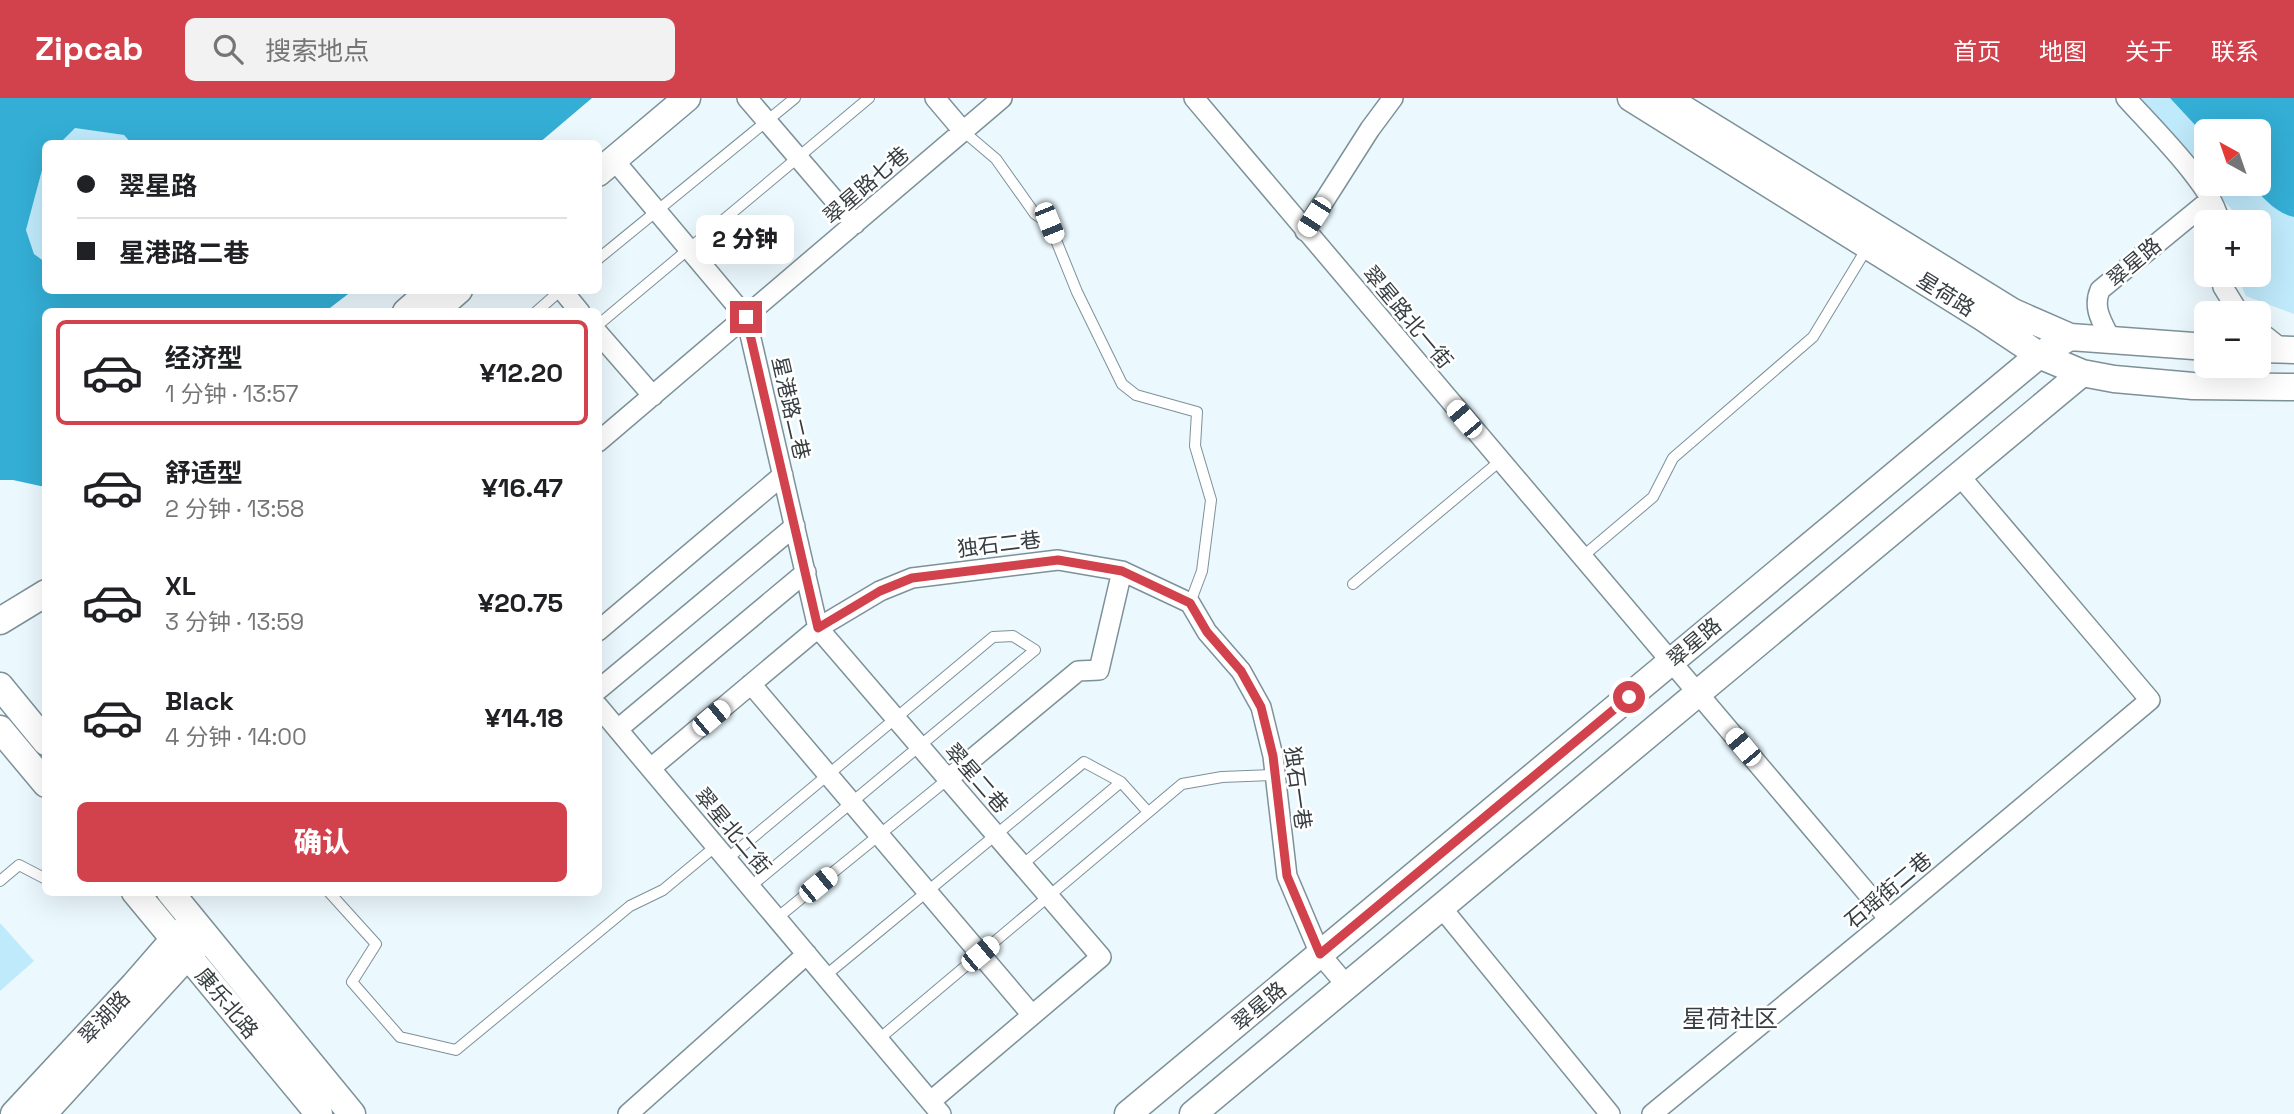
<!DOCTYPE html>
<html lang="zh">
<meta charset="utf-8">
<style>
body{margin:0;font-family:"Space Grotesk","Noto Sans SC",sans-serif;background:#f2f2f2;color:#202124;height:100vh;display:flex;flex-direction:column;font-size:26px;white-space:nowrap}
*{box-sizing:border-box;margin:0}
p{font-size:23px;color:#757577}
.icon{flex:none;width:38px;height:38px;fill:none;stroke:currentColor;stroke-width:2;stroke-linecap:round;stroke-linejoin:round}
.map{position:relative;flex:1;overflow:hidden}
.sheet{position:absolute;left:42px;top:210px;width:560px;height:588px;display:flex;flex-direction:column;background:#fff;border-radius:10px;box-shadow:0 7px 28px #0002}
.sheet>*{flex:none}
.hud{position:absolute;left:42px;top:42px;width:560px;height:154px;border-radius:10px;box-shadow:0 7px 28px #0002;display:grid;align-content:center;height:154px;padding:0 35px;background:#fff}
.needle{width:46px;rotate:320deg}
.buttons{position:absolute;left:2194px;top:21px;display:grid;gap:14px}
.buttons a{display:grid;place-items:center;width:77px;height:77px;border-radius:10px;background:#fff;box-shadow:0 7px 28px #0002;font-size:35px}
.end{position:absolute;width:32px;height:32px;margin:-16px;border:9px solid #d2424d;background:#fff;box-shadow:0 0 0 4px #fff}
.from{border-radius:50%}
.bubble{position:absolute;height:49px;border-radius:10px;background:#fff;box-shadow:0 7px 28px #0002;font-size:23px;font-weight:800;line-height:49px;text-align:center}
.car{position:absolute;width:21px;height:42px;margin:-21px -10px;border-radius:9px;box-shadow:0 0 5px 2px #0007;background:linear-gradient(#fff 24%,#345 0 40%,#fff 0 76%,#345 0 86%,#fff 0)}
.hud b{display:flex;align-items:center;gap:24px;height:66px;font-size:26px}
.hud b+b{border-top:2px solid #e0e0e0}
.hud i{width:18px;height:18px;background:#202124}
ul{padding:12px 0 0;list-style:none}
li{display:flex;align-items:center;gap:21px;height:105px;margin:0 14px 10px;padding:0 21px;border:4px solid transparent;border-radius:10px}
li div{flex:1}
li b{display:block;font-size:26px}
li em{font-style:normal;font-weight:800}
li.on{border-color:#d2424d}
li>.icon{width:63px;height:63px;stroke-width:1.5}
.cta{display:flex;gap:14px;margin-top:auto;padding:14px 35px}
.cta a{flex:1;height:80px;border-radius:10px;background:#d2424d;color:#fff;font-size:28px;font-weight:800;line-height:80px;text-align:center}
header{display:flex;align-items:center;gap:42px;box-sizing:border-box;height:98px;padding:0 35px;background:#d2424d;color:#fff}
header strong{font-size:33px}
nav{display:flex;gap:38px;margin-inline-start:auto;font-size:24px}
.search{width:490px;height:63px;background:#f2f2f2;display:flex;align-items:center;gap:18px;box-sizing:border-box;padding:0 24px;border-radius:10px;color:#757577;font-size:26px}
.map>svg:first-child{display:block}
.green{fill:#bfeafb}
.water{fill:#34aed5}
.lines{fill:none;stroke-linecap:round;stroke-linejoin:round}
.lane-casing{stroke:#7d9199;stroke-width:12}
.street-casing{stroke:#7d9199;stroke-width:22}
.secondary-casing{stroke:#7d9199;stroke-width:29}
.lane{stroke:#fff;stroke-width:10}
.street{stroke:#fff;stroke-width:19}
.secondary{stroke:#fff;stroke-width:26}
.route{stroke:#d2424d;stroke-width:9}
.labels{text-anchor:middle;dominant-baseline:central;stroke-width:5;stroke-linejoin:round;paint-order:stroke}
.street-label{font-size:21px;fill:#363e41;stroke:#fff}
.quarter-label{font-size:24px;fill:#363e41;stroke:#fff}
</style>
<header>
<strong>Zipcab</strong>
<div class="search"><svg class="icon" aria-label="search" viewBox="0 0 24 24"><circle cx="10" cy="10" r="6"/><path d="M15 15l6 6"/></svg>搜索地点</div>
<nav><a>首页</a><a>地图</a><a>关于</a><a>联系</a></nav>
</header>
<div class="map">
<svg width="2294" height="1016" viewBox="0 0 2294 1016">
<rect width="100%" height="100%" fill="#ebf8fd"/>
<path class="green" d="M2128,0H2170L2207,40V84Z
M74,29L124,37L132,45L60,46Z
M45,61V164L34,156L26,132Z
M2209,86H2250C2263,99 2275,114 2294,119V216L2246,198L2236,177H2259V124H2243Z
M0,825L34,863L0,893Z"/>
<path class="water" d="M0,0H592L539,45L132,46L124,37L75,30L60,45L46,46L45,61L26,132L34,156L45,164L46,192L352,193L326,213L46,214L45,389L13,382H0Z
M2170,0H2294V119C2275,115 2263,99 2250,86H2259V33H2207V40Z"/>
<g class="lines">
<g class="lane-casing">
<path id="lane" d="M963,33L996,61L1035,116L1049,125L1077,194L1122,286L1136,297L1197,314L1195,348L1211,402L1202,473L1190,505
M598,161L795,0
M536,214L561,192
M598,227L869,0
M1582,459L1653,399L1673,360L1813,239L1867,150
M1353,486L1500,363
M727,761L993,539L1013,538L1035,552L750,789
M1022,767L1121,684
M0,783L19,767L46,781
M329,794L376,846L352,884L400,939L456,952L630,808L663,792L716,748
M777,820L948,681
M825,878L1084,664L1121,684L1148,714
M879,941L1182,686L1222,679L1275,677"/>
</g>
<g class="street-casing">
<path id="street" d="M747,0L855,126
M935,0L963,33
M1194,0L1889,821
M2126,0C2149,26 2217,92 2219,124
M614,62L746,219L818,530L1101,859L931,1003
M1305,133L1370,31L1393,0
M2220,177L2223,189L2239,215
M562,192L580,214
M2259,233L2283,252
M598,235L653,298
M2111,242C2103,225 2092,211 2100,192L2211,101
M598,344L1002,0
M598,533L783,377
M751,586L1032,917
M598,592L795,428
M598,608L941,1016
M618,631L806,474
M651,670L818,530L880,493L912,480L1058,462L1122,473L1190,505L1207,534L1241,573L1261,609L1273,658L1287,778L1320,856L1347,888
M948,681L1078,573L1099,572L1122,473
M1441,809L1610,1016
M628,1016L807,856
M1652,1016L1889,821L2150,602L1959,377"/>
</g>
<g class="secondary-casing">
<path id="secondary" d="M1631,0L1982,219L2039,257L2082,275L2114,281L2193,288L2294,289
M1666,0L2013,214L2070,239L2207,249
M598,75L687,0
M406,214L431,192
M434,214L459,192
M2259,251L2294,252
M0,523L46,495
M0,588L46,644
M0,631L46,686
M135,794L319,1016
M170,794L352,1016
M14,1016L134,887L174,841L187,829
M43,1016L200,844
M1128,1016L2039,257L2070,239
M1193,1016L2082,275"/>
</g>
<use href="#lane" class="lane"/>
<use href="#street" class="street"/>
<use href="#secondary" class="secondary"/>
</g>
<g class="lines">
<path class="route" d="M746,219L818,530L880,493L912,480L1058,462L1122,473L1190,505L1207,534L1241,573L1261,609L1273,658L1287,778L1320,856L1629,599"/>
</g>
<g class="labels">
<g class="street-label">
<text transform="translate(866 87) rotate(-41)">翠星路七巷</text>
<text transform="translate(2134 164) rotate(-40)">翠星路</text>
<text transform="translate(1946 196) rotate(32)">星荷路</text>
<text transform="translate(1408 219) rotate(50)">翠星路北一街</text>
<text transform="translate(791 310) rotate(77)">星港路二巷</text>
<text transform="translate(999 446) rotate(-7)">独石二巷</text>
<text transform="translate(1694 544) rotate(-40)">翠星路</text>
<text transform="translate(977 680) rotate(49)">翠星二巷</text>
<text transform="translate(1298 690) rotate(82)">独石一巷</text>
<text transform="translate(733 733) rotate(50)">翠星北二街</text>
<text transform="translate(1888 792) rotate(-40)">石瑶街二巷</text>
<text transform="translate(227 905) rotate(50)">康乐北路</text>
<text transform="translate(1259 908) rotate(-40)">翠星路</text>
<text transform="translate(104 919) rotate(-47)">翠湖路</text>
</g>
<g class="quarter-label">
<text x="1730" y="920">星荷社区</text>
</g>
</g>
</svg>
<div class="buttons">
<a><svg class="needle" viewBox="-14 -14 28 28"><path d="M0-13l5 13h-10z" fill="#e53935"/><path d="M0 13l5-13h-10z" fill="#757577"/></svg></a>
<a>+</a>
<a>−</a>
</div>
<i class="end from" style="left:1629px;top:599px"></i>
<i class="end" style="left:746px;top:219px"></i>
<div class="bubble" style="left:696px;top:117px;width:98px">2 分钟</div>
<i class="car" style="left:1314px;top:119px;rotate:213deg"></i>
<i class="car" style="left:1049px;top:125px;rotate:158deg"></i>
<i class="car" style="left:1464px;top:321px;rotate:320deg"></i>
<i class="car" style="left:711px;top:620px;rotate:50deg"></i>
<i class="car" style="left:1743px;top:649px;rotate:320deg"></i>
<i class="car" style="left:818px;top:787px;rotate:51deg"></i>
<i class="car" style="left:980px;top:856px;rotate:50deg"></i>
<div class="hud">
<b><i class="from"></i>翠星路</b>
<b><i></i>星港路二巷</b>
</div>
<section class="sheet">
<ul>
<li class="on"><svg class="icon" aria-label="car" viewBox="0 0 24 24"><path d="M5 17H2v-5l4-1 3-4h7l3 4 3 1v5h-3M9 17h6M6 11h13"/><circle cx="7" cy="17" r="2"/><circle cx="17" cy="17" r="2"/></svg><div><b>经济型</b><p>1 分钟 · 13:57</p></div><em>¥12.20</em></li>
<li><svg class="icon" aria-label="car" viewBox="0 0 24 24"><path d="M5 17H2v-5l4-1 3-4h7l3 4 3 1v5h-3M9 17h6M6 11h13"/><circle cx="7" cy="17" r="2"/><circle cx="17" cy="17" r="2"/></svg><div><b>舒适型</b><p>2 分钟 · 13:58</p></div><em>¥16.47</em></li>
<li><svg class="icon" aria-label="car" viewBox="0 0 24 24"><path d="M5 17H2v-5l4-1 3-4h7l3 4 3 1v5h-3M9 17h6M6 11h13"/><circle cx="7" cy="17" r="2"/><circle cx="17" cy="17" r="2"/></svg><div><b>XL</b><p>3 分钟 · 13:59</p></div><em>¥20.75</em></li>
<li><svg class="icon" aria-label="car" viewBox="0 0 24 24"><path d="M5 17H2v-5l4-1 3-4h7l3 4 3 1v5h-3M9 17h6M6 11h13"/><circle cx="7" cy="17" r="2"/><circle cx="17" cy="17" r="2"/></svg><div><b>Black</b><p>4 分钟 · 14:00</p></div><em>¥14.18</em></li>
</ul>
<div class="cta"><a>确认</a></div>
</section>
</div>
